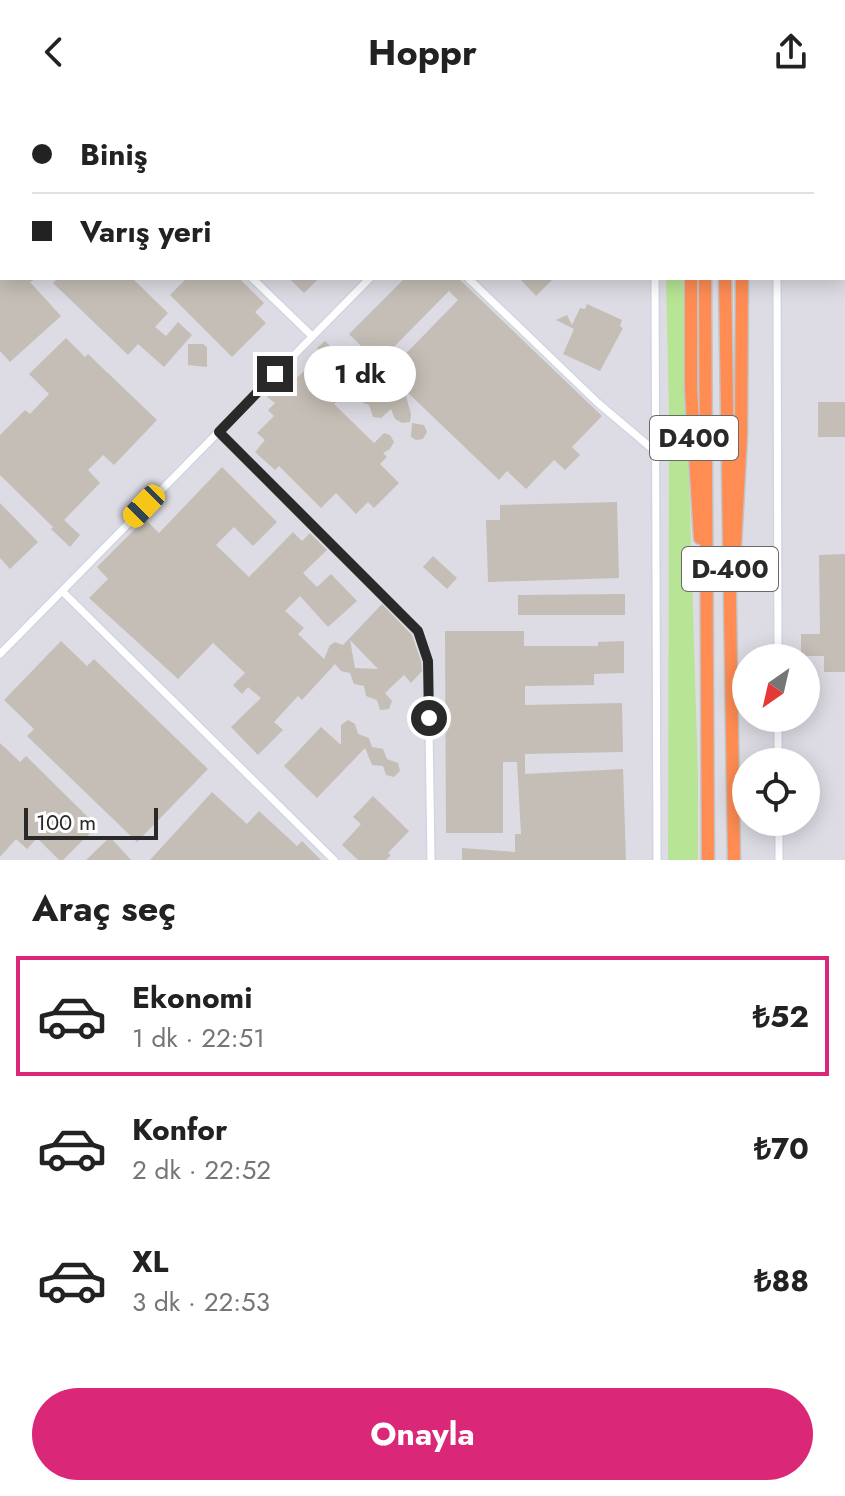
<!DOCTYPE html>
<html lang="tr">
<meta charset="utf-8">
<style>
body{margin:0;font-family:Jost,sans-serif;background:#f6f6f6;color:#222;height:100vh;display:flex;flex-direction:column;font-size:30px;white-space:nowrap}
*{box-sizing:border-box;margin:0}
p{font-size:26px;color:#767676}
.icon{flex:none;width:44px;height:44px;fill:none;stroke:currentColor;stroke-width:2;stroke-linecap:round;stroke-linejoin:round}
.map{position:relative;height:756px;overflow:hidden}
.details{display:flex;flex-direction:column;background:#fff;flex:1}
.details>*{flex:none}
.banner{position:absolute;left:0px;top:0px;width:846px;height:176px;box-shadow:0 4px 20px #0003;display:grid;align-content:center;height:176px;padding:0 32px;background:#fff}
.needle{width:52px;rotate:214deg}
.tools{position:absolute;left:732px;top:540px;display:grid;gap:16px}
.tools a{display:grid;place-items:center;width:88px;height:88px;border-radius:50%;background:#fff;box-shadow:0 4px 20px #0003;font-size:40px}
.scale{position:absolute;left:24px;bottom:20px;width:134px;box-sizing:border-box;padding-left:8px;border:4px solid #292929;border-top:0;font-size:22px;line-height:28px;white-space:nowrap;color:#292929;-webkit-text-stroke:6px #fff;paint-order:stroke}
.end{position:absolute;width:36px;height:36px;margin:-18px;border:10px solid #292929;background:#fff;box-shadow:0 0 0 4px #fff}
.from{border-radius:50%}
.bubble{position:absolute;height:56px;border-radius:28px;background:#fff;box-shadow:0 4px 20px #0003;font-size:26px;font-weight:700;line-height:56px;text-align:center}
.car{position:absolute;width:24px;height:48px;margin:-24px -12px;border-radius:10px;box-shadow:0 0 6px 2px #0007;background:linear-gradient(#f5c518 24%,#345 0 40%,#f5c518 0 76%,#345 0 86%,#f5c518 0)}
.banner b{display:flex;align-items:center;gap:28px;height:76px;font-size:30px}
.banner b+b{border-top:2px solid #e0e0e0}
.banner i{width:20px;height:20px;background:#222}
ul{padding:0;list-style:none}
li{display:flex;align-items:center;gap:24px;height:120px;margin:0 16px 12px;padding:0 16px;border:4px solid transparent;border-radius:0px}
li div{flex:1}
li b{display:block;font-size:30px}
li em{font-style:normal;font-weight:700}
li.current{border-color:#db2777}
li>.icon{width:72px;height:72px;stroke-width:1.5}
h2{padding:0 32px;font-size:36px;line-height:96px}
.cta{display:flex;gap:16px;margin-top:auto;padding:16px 32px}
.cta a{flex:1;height:92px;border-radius:48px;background:#db2777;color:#fff;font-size:32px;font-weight:700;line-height:92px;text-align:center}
header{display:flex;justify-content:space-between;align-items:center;height:104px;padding:0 32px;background:#fff;font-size:36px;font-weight:700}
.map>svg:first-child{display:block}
.industrial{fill:#dddce4;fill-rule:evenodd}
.green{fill:#b8e595}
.building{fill:#c4beb6;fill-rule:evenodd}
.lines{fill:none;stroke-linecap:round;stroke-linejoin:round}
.street-casing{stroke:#d0d5e3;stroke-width:10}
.highway-casing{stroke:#c3c3c3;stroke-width:15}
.street{stroke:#fff;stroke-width:7}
.highway{stroke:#ff8c53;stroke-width:12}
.route{stroke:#292929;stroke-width:10}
.labels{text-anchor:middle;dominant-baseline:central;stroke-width:6;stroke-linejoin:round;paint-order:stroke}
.shield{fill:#fff;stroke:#696969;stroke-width:2}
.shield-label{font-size:26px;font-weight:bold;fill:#292929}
</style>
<header><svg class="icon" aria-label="back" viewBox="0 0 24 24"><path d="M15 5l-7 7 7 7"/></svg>Hoppr<svg class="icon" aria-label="share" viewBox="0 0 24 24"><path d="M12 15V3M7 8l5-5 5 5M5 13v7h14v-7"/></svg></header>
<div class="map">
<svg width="845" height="756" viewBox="0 0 845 756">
<rect width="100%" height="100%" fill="#ece3db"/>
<path class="industrial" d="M0,0H845V756H0V68L2,67V174H844V2H2V21ZM746,554H806V614H746ZM746,658H806V718H746Z"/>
<path class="green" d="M666,174H683L698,672V756H668L669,310Z"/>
<path class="building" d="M0,174H38L30,178L61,212L10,258L0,247Z
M58,174H132L168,209L155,223L166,232L178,218L192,231L164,263L138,240L128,251L53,179Z
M187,174H239L264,199L255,208L266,219L232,253L170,191Z
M289,174H319L304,189Z
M405,174H458L602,312L572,343L580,351L565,366L554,356L526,385L507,367L499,376L404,285L411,310L410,318L402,319L395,315L391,305L381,314L373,313L369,301L358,297L355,277L334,300L374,339L384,329L390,331L394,338L390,345L383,349L387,353L380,360L399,379L374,404L368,398L356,410L336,389L321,404L279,362L275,366L255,348L265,336L257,329L274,312L268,306L275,299L267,293L290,266L298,273L305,266L312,273L328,256L317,244L325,237L331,243L328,245L364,279L372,268L377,267L385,271L458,196L449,187L378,259L349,230Z
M519,174H554L536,192Z
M587,200L622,216L620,222L623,224L600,267L563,250L574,225L556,216L567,211L572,221L580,204L585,205Z
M66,234L85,253L88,250L157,316L114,361L103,351L88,366L100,379L64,416L80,431L70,443L51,425L53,423L0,371V331L25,306L30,310L49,290L29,270Z
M188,240H203L207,243V263L188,261Z
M818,298H845V333H818Z
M412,319L424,321L427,328L423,335L416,336L411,333Z
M222,363L277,418L253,442L234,423L216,441L249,473L293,428L302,437L310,429L327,446L303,469L317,483L331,470L357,497L328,523L300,492L285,507L304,524L298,530L324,555L330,541L335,538L343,541L382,500L412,531L421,557L422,567L411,579L404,571L385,589L392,597L389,605L380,606L377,596L366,592L364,582L354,580L350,569L341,567L335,560L302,596L298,592L274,618L283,626L258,651L231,623L261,594L248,583L242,590L233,581L245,569L213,539L178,575L89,494L108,475L97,463L145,415L159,429ZM350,536L378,565L355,564Z
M617,398L619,474L488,478L486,416H500V401Z
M0,399L38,438L10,465L0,454Z
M845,450V568H824V552H801V530H820L819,451Z
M433,452L457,474L447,485L423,463Z
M625,490V511H518V491Z
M445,527H524V542H598V538L624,537V569L594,570V581L525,582V601L622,599L623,648L525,650V670L623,665L626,756H462V744L515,748V730H521L517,658H503V729H446Z
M61,537L87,562L94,555L208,665L137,738L27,632L34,625L4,596Z
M348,616L355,620L358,630L369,634L372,643L383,645L387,655L398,659L400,667L394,673L386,671L383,662L372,661L365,644L317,694L284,662L321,623L341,641V621Z
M0,639L20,658L26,652L97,722L63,756H59L37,734L27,745L16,735L0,753Z
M212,688L247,720L259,707L297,742L302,737L321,756H150Z
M373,692L409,727L388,749L391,751L386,756H358L342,741L361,720L353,713Z
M110,733L131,756H86Z"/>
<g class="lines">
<g class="street-casing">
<path id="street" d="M73,0L75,2
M520,0L523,2
M654,0V2
M777,0V2
M537,2L539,0
M252,174L312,232
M468,174L598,299L656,348
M655,174L657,756
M777,174L778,554
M219,328L418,527L428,557L431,756
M62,487L334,756
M0,550L370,174
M778,614V658
M779,718V756"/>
</g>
<g class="highway-casing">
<path id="highway" d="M689,0V2
M703,0V2
M724,0V2
M740,2V0
M691,174V285L700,434
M705,174L708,756
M725,174C727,368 732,562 734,756
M735,441L741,331L742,174"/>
</g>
<use href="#street" class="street"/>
<use href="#highway" class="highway"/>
</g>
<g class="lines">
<path class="route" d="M275,270L219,328L418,527L428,557L429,614"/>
</g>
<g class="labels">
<g class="shield">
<rect x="650" y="312" width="88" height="44" rx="6"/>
<rect x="682" y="443" width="96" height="44" rx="6"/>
</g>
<g class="shield-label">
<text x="694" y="334">D400</text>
<text x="730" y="465">D-400</text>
</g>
</g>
</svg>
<div class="tools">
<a><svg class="needle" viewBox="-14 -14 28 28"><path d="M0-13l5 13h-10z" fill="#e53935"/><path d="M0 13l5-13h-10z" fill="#767676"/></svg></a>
<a><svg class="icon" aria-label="locate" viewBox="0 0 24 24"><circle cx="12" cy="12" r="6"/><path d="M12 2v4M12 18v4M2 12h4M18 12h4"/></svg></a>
</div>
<div class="scale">100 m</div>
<i class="end from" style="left:429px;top:614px"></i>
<i class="end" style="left:275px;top:270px"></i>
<div class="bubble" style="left:304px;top:242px;width:112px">1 dk</div>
<i class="car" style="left:144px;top:402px;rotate:224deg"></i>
<div class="banner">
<b><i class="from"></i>Biniş</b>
<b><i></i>Varış yeri</b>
</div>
</div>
<section class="details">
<h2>Araç seç</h2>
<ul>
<li class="current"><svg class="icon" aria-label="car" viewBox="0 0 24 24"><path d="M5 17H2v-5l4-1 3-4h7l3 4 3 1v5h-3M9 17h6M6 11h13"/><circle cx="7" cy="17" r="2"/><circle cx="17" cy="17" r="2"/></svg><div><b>Ekonomi</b><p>1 dk · 22:51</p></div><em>₺52</em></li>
<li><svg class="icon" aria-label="car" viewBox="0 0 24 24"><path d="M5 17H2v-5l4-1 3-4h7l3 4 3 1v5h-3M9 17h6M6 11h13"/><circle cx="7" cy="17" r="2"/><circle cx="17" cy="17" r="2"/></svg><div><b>Konfor</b><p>2 dk · 22:52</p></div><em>₺70</em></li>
<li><svg class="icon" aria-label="car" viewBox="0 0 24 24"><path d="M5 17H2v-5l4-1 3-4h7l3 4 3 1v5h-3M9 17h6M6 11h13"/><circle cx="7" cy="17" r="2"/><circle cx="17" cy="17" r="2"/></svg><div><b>XL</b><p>3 dk · 22:53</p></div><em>₺88</em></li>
</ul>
<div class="cta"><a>Onayla</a></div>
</section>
